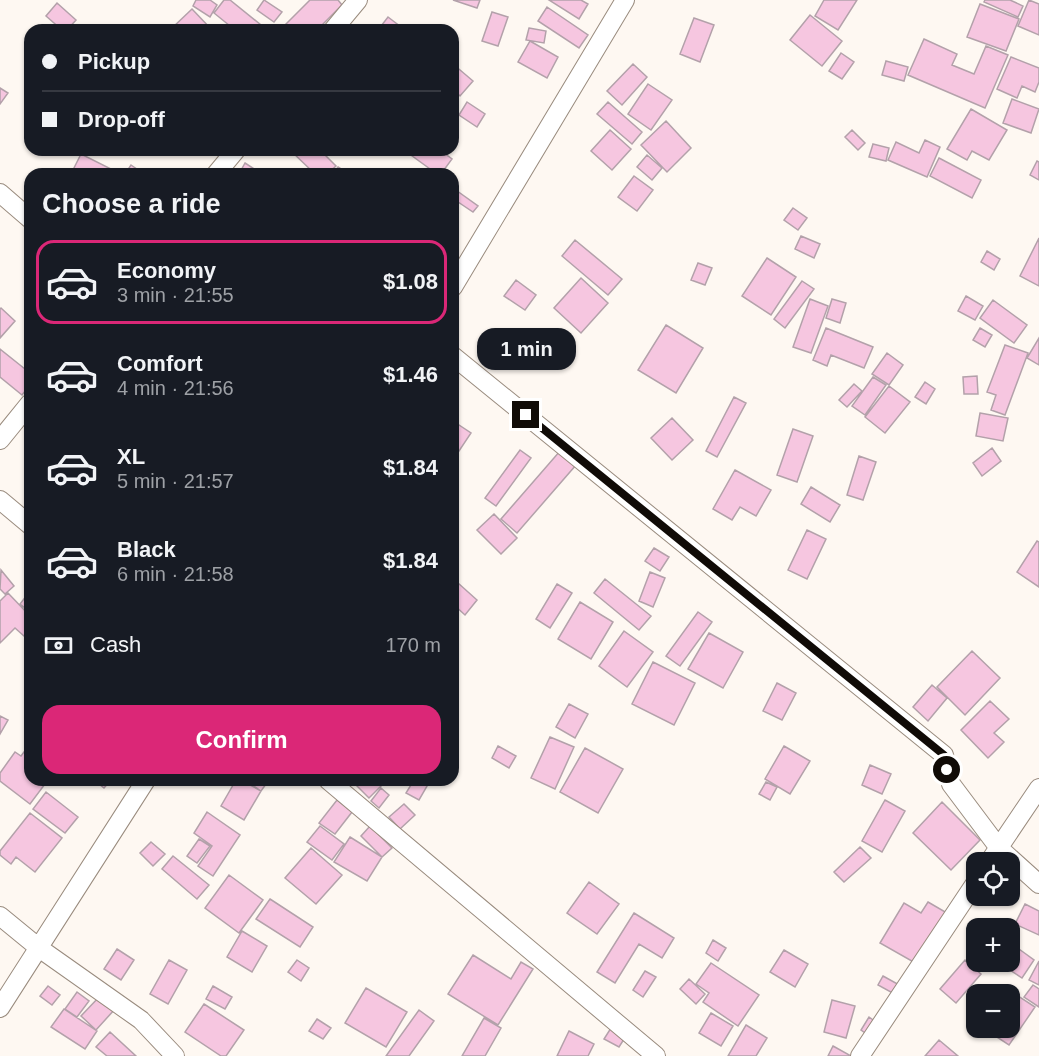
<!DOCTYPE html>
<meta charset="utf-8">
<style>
body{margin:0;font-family:Helvetica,sans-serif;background:#242831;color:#f1f3f6;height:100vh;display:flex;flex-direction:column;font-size:22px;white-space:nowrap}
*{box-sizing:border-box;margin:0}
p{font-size:20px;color:#9ea1a6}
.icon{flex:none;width:33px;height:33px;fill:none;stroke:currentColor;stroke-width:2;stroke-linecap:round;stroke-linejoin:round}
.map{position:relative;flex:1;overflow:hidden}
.panel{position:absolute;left:24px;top:168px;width:435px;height:618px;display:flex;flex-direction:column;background:#171b24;border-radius:18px;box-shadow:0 2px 4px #0004}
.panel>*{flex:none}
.hud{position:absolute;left:24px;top:24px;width:435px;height:132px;border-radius:18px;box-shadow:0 2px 4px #0004;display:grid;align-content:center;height:132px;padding:0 18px;background:#171b24}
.controls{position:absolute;left:966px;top:852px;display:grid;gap:12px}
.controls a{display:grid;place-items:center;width:54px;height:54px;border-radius:12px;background:#171b24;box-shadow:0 2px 4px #0004;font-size:30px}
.end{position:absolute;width:27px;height:27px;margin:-14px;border:8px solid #100b07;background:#fff;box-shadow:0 0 0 3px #fff}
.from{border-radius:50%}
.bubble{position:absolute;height:42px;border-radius:18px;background:#171b24;box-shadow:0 2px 4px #0004;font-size:20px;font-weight:600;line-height:42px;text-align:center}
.hud b{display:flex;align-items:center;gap:21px;height:57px;font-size:22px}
.hud b+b{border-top:2px solid #363941}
.hud i{width:15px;height:15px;background:#f1f3f6}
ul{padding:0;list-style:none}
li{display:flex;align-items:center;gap:18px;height:84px;margin:0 12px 9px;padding:0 6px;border:3px solid transparent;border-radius:18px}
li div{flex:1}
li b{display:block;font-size:22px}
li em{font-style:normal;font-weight:600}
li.on{border-color:#db2777}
li>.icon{width:54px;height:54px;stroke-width:1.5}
h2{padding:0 18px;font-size:27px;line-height:72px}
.pay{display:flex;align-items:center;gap:15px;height:66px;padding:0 18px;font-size:22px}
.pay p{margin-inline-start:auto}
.primary-button{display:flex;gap:12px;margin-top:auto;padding:12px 18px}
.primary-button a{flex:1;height:69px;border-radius:18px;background:#db2777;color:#fff;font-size:24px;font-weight:600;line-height:69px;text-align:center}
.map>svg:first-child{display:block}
.building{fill:#f6c6e0;stroke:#b3a1aa;stroke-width:1.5}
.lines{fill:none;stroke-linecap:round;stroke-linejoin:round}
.minor-casing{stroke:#998b7e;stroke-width:20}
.minor{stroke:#fff;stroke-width:18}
.route{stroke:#100b07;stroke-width:8}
</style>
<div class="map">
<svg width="1039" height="1056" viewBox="0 0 1039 1056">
<rect width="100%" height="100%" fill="#fef8f2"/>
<path class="building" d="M196,0H210L217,5L210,17L193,6Z
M224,0H230L266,29L235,30L214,13Z
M264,0L282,12L274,22L257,10Z
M310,0H338L342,5L317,30H288L284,26Z
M453,0H480L477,8Z
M549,0H581L588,4L579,19Z
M824,0H857L838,30L815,16Z
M985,0H1010L1023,6L1018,17L984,2Z
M1029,0L1039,4V35L1018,26Z
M57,3L76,20L67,30H62L46,16Z
M980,4L1019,19L1006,51L967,37Z
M547,7L588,35L579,48L538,21Z
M192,9L212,30H170Z
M492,12L508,17L498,46L482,41Z
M810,15L842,41L822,66L790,40Z
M388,17L405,30H378Z
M694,18L714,25L700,62L680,54Z
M529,28L546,31L544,43L526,40Z
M924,39L957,54L952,65L974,74L986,46L1008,55L985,108L908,75Z
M530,41L558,57L547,78L518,62Z
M841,53L854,62L842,79L829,71Z
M1011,57L1039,68V82L1035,92L1022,86L1017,98L997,89Z
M886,61L908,67L904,81L882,75Z
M453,64L473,81L460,96L453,89Z
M633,64L647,77L622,105L607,91Z
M648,84L672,100L651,130L628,114Z
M0,88L8,93L0,104Z
M1012,99L1039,109L1031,133L1003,123Z
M467,102L485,114L477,127L459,115Z
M608,102L642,132L632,144L597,114Z
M971,109L1007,130L989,160L972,151L967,160L947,149Z
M666,121L691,148L667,172L641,145Z
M610,130L631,149L612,170L591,151Z
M852,130L865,143L858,150L845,137Z
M925,140L940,147L927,177L888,160L896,142L919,153Z
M873,144L889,148L886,161L869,157Z
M290,150H320L336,166L327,174H315Z
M404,150H440L452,159L441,174H437Z
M81,154L111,169L108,174H71Z
M647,155L662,168L652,180L637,167Z
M939,158L981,180L972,198L930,176Z
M1037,161L1039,162V180L1030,175Z
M245,163L262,174H239Z
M131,165L144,174H125Z
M338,167L349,174H333Z
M634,176L653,190L637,211L618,197Z
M453,188L478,206L473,212L455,200L453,203Z
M793,208L807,218L798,230L784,220Z
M801,236L820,244L814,258L795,249Z
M1039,238V286L1020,276Z
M575,240L622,279L608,295L562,256Z
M987,251L1000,259L994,270L981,262Z
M767,258L796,277L771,315L742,296Z
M698,263L712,268L705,285L691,280Z
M581,278L608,303L581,333L554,308Z
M516,280L536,295L525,310L504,296Z
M802,281L814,289L785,328L774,319Z
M966,296L983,306L975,320L958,311Z
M810,299L828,306L811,353L793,347Z
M832,299L846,303L840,323L826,318Z
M993,300L1027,325L1014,343L980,318Z
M1,308L15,321L0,338V309Z
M666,325L703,348L676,393L638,370Z
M826,328L873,347L864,368L831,355L827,366L813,360Z
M980,328L992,335L985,347L973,340Z
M1039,338V365L1027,358Z
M1005,345L1028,353L1005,415L991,410L996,395L987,392Z
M0,349L30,373V385L22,395L0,377Z
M887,353L903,365L889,385L872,374Z
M977,376L978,394H964L963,377Z
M873,377L886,385L865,415L852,406Z
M925,382L935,389L926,404L915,397Z
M854,384L862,391L847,407L839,400Z
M889,386L910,402L885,433L865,417Z
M734,397L746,403L717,457L706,451Z
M980,413L1008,418L1003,441L976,436Z
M672,418L693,440L672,460L651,438Z
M453,421L471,433L453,460Z
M793,429L813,436L797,482L777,475Z
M992,448L1001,461L982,476L973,463Z
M520,450L531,458L496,506L485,498Z
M560,451L576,465L517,533L501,519Z
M859,456L876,462L863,500L847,495Z
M735,470L771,490L756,516L740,507L732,520L713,509Z
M811,487L840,505L830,522L801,504Z
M494,514L517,538L501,554L477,530Z
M807,530L826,539L807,579L788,570Z
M1037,541L1039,542V587L1017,572Z
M654,548L669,557L660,571L645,561Z
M1,570L14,586L5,594L0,589Z
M650,572L665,578L653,607L639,601Z
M605,579L651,616L639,630L594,593Z
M458,583L477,600L465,615L453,604V589Z
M557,584L572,593L550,628L536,619Z
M30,591V612L20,604Z
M8,593L30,616V630L24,636L15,628L0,643V601Z
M580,602L613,622L591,659L558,639Z
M698,612L712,622L680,666L666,656Z
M624,631L653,652L627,687L599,666Z
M709,633L743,652L723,688L688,669Z
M972,651L1000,678L965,715L937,687Z
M653,662L695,683L674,725L632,704Z
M777,683L796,693L782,720L763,711Z
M932,685L947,698L928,721L913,707Z
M990,701L1009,719L994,733L1004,742L988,758L961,730Z
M569,704L588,714L575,738L556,727Z
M0,716L8,720L0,734Z
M550,737L574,747L555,789L531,778Z
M30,744V780H48L30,804L0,781V773L15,752L21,756Z
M498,746L516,756L509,768L492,758Z
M784,746L810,761L790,794L765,779Z
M585,748L623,769L598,813L560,792Z
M870,765L891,774L882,794L862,785Z
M94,780H111L104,788Z
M236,780H241L261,791L244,820L221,806Z
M245,780H269L261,791Z
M351,780H379L383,784L369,798Z
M414,780L430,781L419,800L406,793Z
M766,782L777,787L770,800L759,794Z
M381,788L389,795L379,808L371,801Z
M46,792L78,817L65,833L33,809Z
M337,800L352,812L335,834L319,823Z
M885,800L905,811L882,852L862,841Z
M942,802L980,840L951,870L913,833Z
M404,804L415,815L400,829L389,817Z
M207,812L240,835L213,876L198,866L212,846L194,833Z
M30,813L62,838L35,872L16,857L11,864L0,855V851Z
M320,826L344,844L332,860L307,842Z
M370,826L392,848L382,857L361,836Z
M350,837L382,857L367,881L334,862Z
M199,839L210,846L197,863L187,856Z
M151,842L165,854L153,866L140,853Z
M860,847L871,858L844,882L834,872Z
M311,848L342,875L316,904L285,878Z
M173,856L209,885L197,899L162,869Z
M229,875L263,900L239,933L205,908Z
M589,882L619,904L597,934L567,913Z
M270,899L313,927L300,947L256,919Z
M928,902L947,913L917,964L880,943L904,903L921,913Z
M1025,904L1039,911V935L1015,924Z
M634,913L674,938L662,958L639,944L615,983L597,972Z
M242,931L267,946L252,972L227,957Z
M713,940L726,948L718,961L706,953Z
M117,949L134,960L121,980L104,969Z
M1019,949L1034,960L1022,978L1007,968Z
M784,950L808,964L795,987L770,972Z
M473,955L511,979L521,962L533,969L498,1025L448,994Z
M169,960L187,970L168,1004L150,994Z
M297,960L309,968L301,981L288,972Z
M965,960L981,974L956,1003L940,989Z
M1039,961V985L1029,980Z
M711,963L759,995L738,1026L703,1002L709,993L696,984Z
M645,971L656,977L643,997L633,990Z
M883,976L903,987L898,996L878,985Z
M689,979L705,994L696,1004L680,989Z
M1033,985L1039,989V1007L1024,997Z
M48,986L60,995L52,1005L40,996Z
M213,986L232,997L225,1009L206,999Z
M366,988L407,1012L386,1047L345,1023Z
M1009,990L1035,1007L1009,1045L983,1028H1010V994H1006Z
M77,992L89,1001L77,1017L65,1009Z
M100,996L115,1009L96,1030L81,1016Z
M832,1000L855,1006L846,1038L824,1032Z
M204,1004L244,1030L226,1056H221L185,1032Z
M64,1009L97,1031L85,1049L51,1027Z
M419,1010L434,1021L409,1056H386Z
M711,1013L733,1026L721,1046L699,1033Z
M869,1017L880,1025L871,1037L861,1030Z
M484,1018L501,1028L485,1056H462Z
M317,1019L331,1028L323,1039L309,1031Z
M746,1025L767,1038L756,1056H728Z
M611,1028L626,1036L619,1047L604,1039Z
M569,1031L594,1044L588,1056H557Z
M110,1032L136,1056H107L96,1047Z
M939,1040L958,1056H925Z
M833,1046L851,1056H828Z"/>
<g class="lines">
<g class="minor-casing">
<path id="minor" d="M333,30L358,0
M216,174L236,150
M0,193L30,219
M453,287L625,0
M453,356L944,755L951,784L999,848L1039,884
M0,440L30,403
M0,500L30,525
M328,780L656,1056
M989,862L1039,788
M0,916L39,948L141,1020L175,1056
M0,1008L146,780
M860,1056L976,882"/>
</g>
<use href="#minor" class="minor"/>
</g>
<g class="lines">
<path class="route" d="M526,415L944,755L947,770"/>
</g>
</svg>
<div class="controls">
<a><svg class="icon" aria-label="locate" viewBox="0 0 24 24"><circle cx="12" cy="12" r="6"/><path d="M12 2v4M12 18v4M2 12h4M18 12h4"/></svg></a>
<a>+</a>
<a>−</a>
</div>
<i class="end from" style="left:947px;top:770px"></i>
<i class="end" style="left:526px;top:415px"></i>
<div class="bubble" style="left:477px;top:328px;width:99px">1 min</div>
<div class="hud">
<b><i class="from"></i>Pickup</b>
<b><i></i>Drop-off</b>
</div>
<section class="panel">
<h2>Choose a ride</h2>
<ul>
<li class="on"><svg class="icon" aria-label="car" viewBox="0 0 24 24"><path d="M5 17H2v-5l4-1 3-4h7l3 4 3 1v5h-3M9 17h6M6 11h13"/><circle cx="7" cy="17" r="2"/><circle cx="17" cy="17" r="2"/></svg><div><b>Economy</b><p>3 min · 21:55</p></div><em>$1.08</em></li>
<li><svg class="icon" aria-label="car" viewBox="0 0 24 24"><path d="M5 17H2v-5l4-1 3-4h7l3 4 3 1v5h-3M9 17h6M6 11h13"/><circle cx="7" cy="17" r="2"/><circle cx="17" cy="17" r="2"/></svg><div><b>Comfort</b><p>4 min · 21:56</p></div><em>$1.46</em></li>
<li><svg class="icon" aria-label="car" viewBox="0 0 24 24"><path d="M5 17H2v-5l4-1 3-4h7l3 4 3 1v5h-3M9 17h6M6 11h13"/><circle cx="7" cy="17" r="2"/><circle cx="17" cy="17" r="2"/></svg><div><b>XL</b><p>5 min · 21:57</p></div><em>$1.84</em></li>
<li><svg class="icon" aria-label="car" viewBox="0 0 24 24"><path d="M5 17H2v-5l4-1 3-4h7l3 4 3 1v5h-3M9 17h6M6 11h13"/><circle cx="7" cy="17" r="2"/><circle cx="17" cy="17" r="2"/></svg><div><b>Black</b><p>6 min · 21:58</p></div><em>$1.84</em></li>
</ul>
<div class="pay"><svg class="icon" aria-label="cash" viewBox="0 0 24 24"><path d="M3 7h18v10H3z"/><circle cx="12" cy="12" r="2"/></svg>Cash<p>170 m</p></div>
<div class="primary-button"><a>Confirm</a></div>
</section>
</div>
